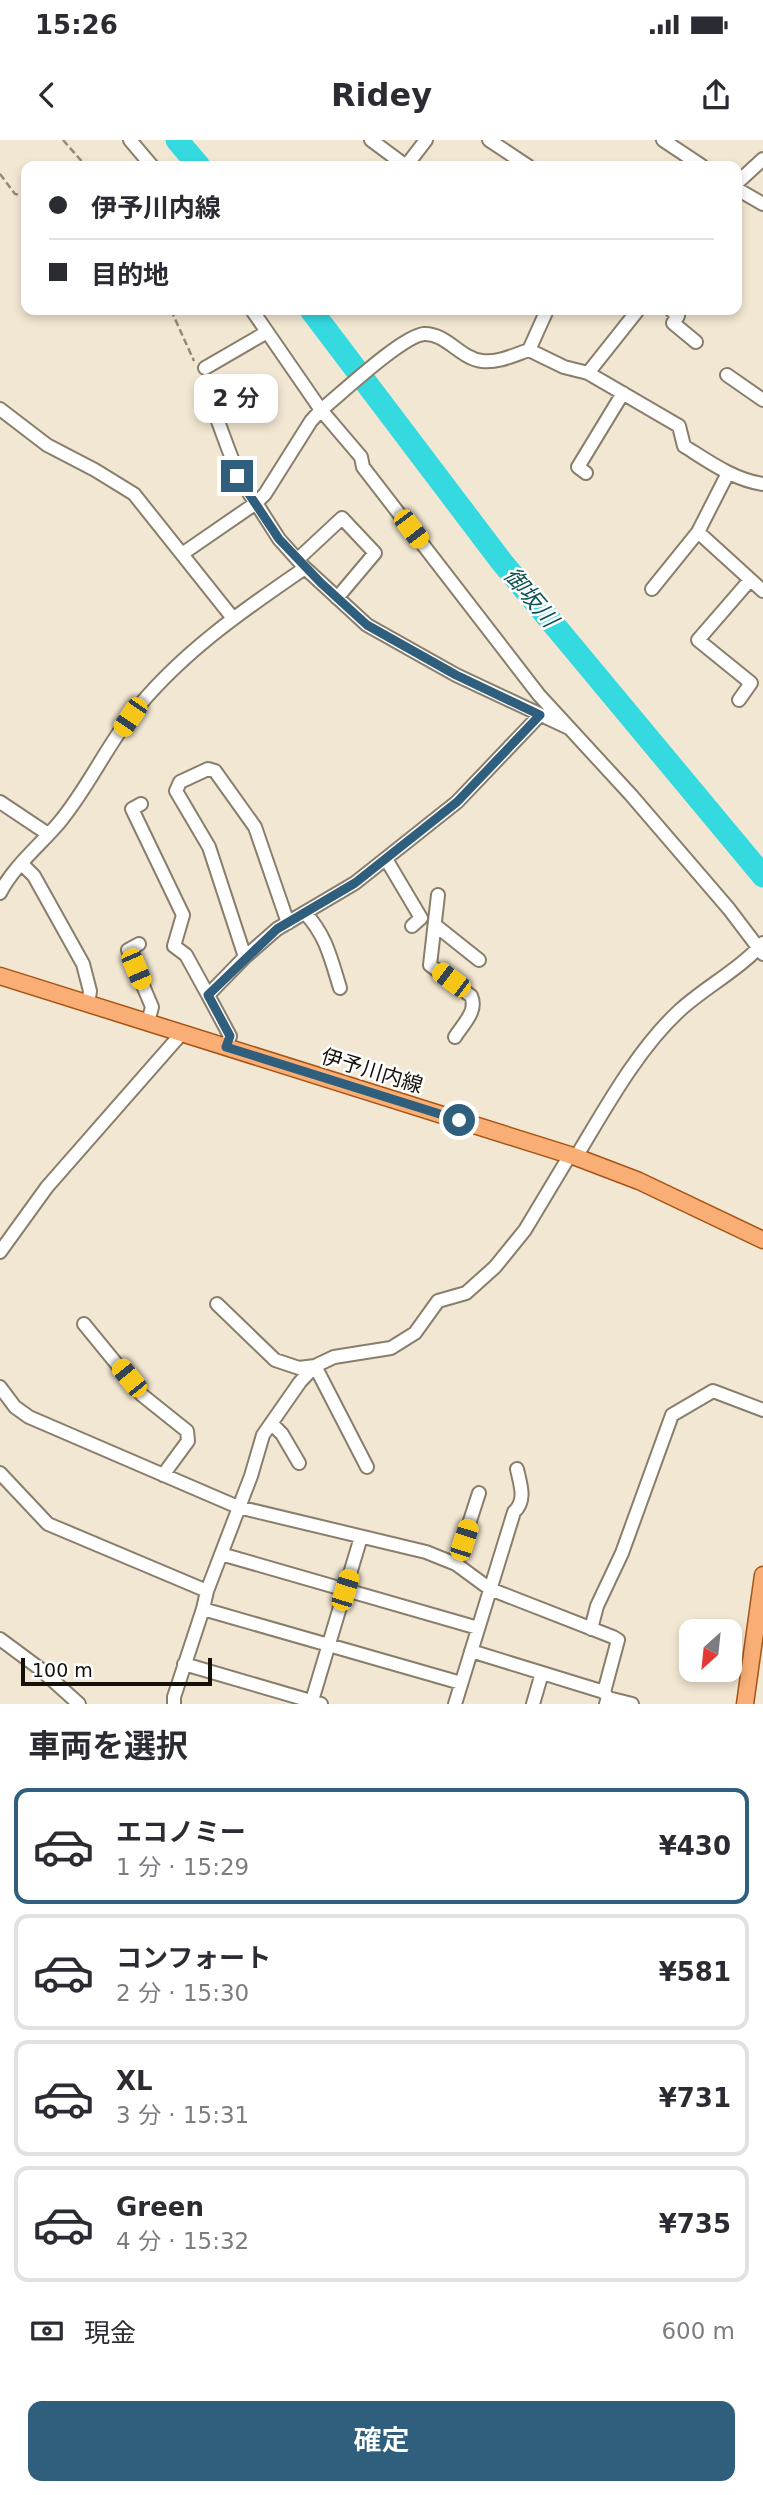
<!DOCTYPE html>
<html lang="ja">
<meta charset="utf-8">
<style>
body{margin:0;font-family:"DejaVu Sans","Noto Sans JP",sans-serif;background:#f2f2f3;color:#2b2b33;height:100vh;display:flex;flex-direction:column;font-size:26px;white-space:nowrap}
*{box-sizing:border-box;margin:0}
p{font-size:23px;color:#7c7c81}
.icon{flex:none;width:38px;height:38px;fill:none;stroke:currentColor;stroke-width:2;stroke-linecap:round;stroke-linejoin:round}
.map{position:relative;height:1564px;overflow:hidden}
.sheet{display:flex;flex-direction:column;background:#fff;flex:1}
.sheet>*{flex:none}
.banner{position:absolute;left:21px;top:21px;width:721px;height:154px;border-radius:14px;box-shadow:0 4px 10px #0003;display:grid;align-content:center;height:154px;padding:0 28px;background:#fff}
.needle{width:46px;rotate:207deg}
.buttons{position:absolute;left:679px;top:1479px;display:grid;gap:14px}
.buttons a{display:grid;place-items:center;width:63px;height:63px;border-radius:14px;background:#fff;box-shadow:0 4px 10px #0003;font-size:35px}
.scale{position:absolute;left:21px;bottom:18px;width:191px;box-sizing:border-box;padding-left:7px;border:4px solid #15110a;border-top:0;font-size:19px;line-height:24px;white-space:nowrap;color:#15110a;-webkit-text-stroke:5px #fff;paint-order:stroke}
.end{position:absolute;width:32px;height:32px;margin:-16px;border:9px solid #2f5f7d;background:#fff;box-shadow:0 0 0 4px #fff}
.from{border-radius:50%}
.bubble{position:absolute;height:49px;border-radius:14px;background:#fff;box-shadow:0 4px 10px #0003;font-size:23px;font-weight:600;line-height:49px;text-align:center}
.car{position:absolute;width:21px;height:42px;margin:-21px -10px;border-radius:9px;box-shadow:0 0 5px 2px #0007;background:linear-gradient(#f5c518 24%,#345 0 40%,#f5c518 0 76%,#345 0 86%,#f5c518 0)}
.banner b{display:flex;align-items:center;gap:24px;height:66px;font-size:26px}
.banner b+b{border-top:2px solid #e1e1e2}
.banner i{width:18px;height:18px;background:#2b2b33}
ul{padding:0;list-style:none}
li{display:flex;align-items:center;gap:21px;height:116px;margin:0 14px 10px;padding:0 14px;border:4px solid #e1e1e2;border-radius:14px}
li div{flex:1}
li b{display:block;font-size:26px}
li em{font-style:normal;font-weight:600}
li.active{border-color:#2f5f7d}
li>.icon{width:63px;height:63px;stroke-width:1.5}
h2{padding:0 28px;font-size:32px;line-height:84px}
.pay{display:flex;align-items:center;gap:18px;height:77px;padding:0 28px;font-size:26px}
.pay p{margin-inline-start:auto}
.button{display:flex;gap:14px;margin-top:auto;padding:14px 28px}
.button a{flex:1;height:80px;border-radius:14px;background:#2f5f7d;color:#fff;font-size:28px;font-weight:600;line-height:80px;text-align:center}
.status{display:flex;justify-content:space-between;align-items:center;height:49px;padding:0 35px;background:#fff;direction:ltr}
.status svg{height:19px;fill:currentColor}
header{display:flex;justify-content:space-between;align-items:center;height:91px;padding:0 28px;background:#fff;font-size:32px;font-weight:600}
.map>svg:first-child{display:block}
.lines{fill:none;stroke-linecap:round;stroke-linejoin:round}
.river{stroke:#35dae1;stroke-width:23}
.minor-casing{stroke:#887e6b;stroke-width:16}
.major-casing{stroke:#a65414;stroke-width:19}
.path{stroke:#91897a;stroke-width:2.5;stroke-dasharray:7 3.5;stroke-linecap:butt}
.minor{stroke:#fff;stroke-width:12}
.major{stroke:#f8ae75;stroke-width:16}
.route{stroke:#2f5f7d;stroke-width:9}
.labels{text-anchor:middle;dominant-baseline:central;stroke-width:5;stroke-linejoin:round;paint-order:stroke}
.street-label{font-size:21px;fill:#15110a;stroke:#fff}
.water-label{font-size:23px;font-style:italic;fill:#105456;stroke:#fff}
</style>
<div class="status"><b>15:26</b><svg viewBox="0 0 49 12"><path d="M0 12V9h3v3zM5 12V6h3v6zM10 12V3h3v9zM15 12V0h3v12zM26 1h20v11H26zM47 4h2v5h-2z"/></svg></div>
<header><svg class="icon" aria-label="back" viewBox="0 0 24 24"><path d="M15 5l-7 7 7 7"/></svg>Ridey<svg class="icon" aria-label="share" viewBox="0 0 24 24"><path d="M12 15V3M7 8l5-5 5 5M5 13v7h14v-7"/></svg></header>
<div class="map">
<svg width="763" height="1564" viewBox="0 0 763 1564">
<rect width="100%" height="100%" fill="#f2e7d2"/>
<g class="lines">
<path class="river" d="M177,0L199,26
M311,170L501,421L763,736"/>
<g class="minor-casing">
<path id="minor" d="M130,0L152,26
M371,0L406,26L426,0
M489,0L528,26
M663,0L702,26
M737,43L763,19
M737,49L763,64
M252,170L321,270L361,317L363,327L539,555L631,655L729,769L763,814
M671,170L678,176L673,183L696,202
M529,210L547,170
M205,228L267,192
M588,233L638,170
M727,235L763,260
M0,269L47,305L95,330L134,354L232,477
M586,333L578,327L623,253
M698,392L763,451
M182,414L256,363C235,336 227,303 214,271
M298,419L342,378L375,413L337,458
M652,449L698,392L728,333
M739,560L751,543L698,500L750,440
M569,588L456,535L367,485L305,428L279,399L256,363L265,354L311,281L321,270C341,254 402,196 424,194C446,193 461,219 482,221C498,223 514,215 529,210L564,227L588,233L679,286L684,306C708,321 734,340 763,344
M0,662L48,694
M141,664L132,669L183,775L174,806L186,815L208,855
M386,719L421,778L412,786
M22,724L34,736L83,824L90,851L88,864
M0,753C14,726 39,706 58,684C86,651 104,611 130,577C178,515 242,471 305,428
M438,755L430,825L471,856C478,871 463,884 455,897
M305,773C326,795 331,819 340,848
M435,785L479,820
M139,804L128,810L152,867L148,882
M245,817L209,707L176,651L180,642L208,629L215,631L255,687L288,783
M226,907L230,896L208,855L245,817L277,789L355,743L457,662L540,575
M576,1017C605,969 637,910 679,871C705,847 739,830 763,803
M0,1112L47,1047L182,893
M217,1164L275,1220L299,1228L315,1226L367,1327
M84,1184L142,1255L187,1291L188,1301L163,1335
M0,1247L15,1267L29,1277L238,1367L426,1412L456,1424L490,1449L613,1497L618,1500L604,1552L608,1558L606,1564
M272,1284L282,1294L299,1323
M0,1333L48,1384L207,1451
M221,1414L478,1488
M456,1424L479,1353
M203,1469L461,1543
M591,1489L597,1466L622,1413L672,1275L713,1251L763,1270
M0,1499L39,1528L79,1564
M471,1511L604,1552
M184,1524L321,1564
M608,1558L632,1564
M174,1564V1557L203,1469L207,1451L251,1336L263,1295L300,1242L315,1226L334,1217L391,1208L415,1193L438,1161L466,1153L495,1127L525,1090L570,1015
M311,1564L361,1397
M455,1564L514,1372C527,1360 520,1344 517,1329
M533,1564L542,1533"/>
</g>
<g class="major-casing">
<path id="major" d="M0,836L576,1017L639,1041L763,1100
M745,1564L763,1435"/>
</g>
<path class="path" d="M63,0L86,26
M0,34L15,54L26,56
M171,170L194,221
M201,240L209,260"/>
<use href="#minor" class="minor"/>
<use href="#major" class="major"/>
</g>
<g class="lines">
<path class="route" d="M237,336L279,399L321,443L367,485L456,535L540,575L457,662L355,743L277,789L208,855L230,896L226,907L459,980"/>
</g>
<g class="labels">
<g class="street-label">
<text transform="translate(372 931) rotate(17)">伊予川内線</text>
</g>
<g class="water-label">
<text transform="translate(531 457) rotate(50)">御坂川</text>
</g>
</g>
</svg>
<div class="buttons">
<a><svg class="needle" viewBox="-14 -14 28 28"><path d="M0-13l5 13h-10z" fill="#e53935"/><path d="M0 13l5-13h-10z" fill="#7c7c81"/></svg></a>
</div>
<div class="scale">100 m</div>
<i class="end from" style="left:459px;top:980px"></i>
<i class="end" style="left:237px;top:336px"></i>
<div class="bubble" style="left:194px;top:234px;width:84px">2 分</div>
<i class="car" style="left:411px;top:389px;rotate:143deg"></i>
<i class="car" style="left:130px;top:577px;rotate:214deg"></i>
<i class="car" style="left:136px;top:829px;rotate:157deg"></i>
<i class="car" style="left:451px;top:840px;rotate:307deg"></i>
<i class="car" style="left:129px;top:1238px;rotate:321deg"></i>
<i class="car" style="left:464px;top:1400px;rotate:18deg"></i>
<i class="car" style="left:345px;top:1450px;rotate:17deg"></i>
<div class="banner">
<b><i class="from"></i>伊予川内線</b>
<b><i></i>目的地</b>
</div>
</div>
<section class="sheet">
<h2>車両を選択</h2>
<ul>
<li class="active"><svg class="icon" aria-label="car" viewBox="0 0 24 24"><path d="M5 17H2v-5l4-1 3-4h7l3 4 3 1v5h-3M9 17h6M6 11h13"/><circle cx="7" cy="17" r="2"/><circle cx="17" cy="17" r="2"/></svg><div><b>エコノミー</b><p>1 分 · 15:29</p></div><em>¥430</em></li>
<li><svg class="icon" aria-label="car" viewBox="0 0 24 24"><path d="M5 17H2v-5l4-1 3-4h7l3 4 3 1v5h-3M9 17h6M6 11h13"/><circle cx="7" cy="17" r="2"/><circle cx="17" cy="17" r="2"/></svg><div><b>コンフォート</b><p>2 分 · 15:30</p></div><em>¥581</em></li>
<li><svg class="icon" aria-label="car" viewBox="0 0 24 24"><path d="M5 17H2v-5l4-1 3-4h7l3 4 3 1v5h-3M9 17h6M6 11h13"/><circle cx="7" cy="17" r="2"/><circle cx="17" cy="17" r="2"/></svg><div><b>XL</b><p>3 分 · 15:31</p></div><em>¥731</em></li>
<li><svg class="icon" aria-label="car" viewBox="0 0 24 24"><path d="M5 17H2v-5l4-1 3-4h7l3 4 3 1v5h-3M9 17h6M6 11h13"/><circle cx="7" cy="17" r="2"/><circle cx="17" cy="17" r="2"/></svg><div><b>Green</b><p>4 分 · 15:32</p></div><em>¥735</em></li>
</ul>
<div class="pay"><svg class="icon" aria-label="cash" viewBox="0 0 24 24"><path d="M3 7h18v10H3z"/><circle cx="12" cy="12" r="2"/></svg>現金<p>600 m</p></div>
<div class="button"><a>確定</a></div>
</section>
